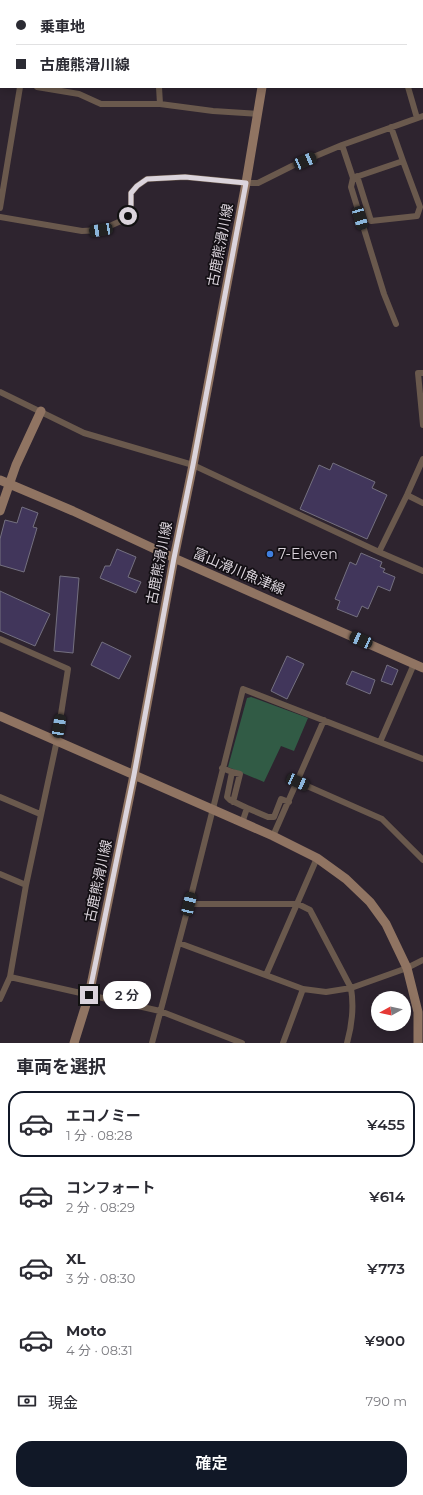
<!DOCTYPE html>
<html lang="ja">
<meta charset="utf-8">
<style>
body{margin:0;font-family:Montserrat,"Noto Sans JP",sans-serif;background:#f7f7f7;color:#2b2b33;height:100vh;display:flex;flex-direction:column;font-size:15px;white-space:nowrap}
*{box-sizing:border-box;margin:0}
p{font-size:13px;color:#7c7c81}
.icon{flex:none;width:22px;height:22px;fill:none;stroke:currentColor;stroke-width:2;stroke-linecap:round;stroke-linejoin:round}
.map{position:relative;height:1043px;overflow:hidden}
.details{display:flex;flex-direction:column;background:#fff;flex:1}
.details>*{flex:none}
.top-card{position:absolute;left:0px;top:0px;width:423px;height:88px;box-shadow:0 2px 10px #0003;display:grid;align-content:center;height:88px;padding:0 16px;background:#fff}
.needle{width:26px;rotate:262deg}
.buttons{position:absolute;left:371px;top:991px;display:grid;gap:8px}
.buttons a{display:grid;place-items:center;width:40px;height:40px;border-radius:50%;background:#fff;box-shadow:0 2px 10px #0003;font-size:20px}
.end{position:absolute;width:18px;height:18px;margin:-9px;border:5px solid #dbd4dc;background:#111;box-shadow:0 0 0 2px #111}
.from{border-radius:50%}
.bubble{position:absolute;height:28px;border-radius:14px;background:#fff;box-shadow:0 2px 10px #0003;font-size:13px;font-weight:600;line-height:28px;text-align:center}
.car{position:absolute;width:12px;height:24px;margin:-12px -6px;border-radius:5px;box-shadow:0 0 3px 1px #0007;background:linear-gradient(#222 24%,#8ab4d8 0 40%,#222 0 76%,#8ab4d8 0 86%,#222 0)}
.top-card b{display:flex;align-items:center;gap:14px;height:38px;font-size:15px}
.top-card b+b{border-top:1px solid #e1e1e2}
.top-card i{width:10px;height:10px;background:#2b2b33}
ul{padding:0;list-style:none}
li{display:flex;align-items:center;gap:12px;height:66px;margin:0 8px 6px;padding:0 8px;border:2px solid transparent;border-radius:16px}
li div{flex:1}
li b{display:block;font-size:15px}
li em{font-style:normal;font-weight:600}
li.selected{border-color:#111827}
li>.icon{width:36px;height:36px;stroke-width:1.5}
h2{padding:0 16px;font-size:18px;line-height:48px}
.pay{display:flex;align-items:center;gap:10px;height:44px;padding:0 16px;font-size:15px}
.pay p{margin-inline-start:auto}
.cta{display:flex;gap:8px;margin-top:auto;padding:8px 16px}
.cta a{flex:1;height:46px;border-radius:16px;background:#111827;color:#fff;font-size:16px;font-weight:600;line-height:46px;text-align:center}
.map>svg:first-child{display:block}
.green{fill:#315b45}
.building{fill:#41365b;stroke:#747080}
.lines{fill:none;stroke-linecap:round;stroke-linejoin:round}
.street{stroke:#6a594d;stroke-width:6}
.secondary{stroke:#907462;stroke-width:9}
.route{stroke:#dbd4dc;stroke-width:5}
.shop-dot{fill:#3f7fe0;stroke:#130f14;stroke-width:1.5}
.labels{text-anchor:middle;dominant-baseline:central;stroke-width:3.5;stroke-linejoin:round;paint-order:stroke}
.street-label{font-size:14px;fill:#dbd4dc;stroke:#130f14}
.poi-label{font-size:14px;fill:#dbd4dc;stroke:#130f14;text-anchor:start}
</style>
<div class="map">
<svg width="423" height="1043" viewBox="0 0 423 1043">
<rect width="100%" height="100%" fill="#2e242f"/>
<path class="green" d="M251,697L308,718L294,751L281,746L264,782L228,767L247,698Z"/>
<path class="building" d="M333,463L375,482L372,488L387,495L367,539L300,509L319,465L330,470Z
M22,507L38,513L33,527L37,528L24,572L0,565V539L5,520L17,523Z
M117,549L136,557L128,577L141,582L136,593L100,578L105,566H110Z
M361,553L382,562L380,567L385,569L383,572L395,577L390,591L378,586L368,609L362,606L357,617L337,609L340,601L335,599L350,562L356,565Z
M60,576L79,578L73,653L54,651Z
M0,591L50,614L35,646L0,631Z
M102,642L131,656L119,679L91,665Z
M287,656L304,664L287,699L271,691Z
M387,665L398,670L392,685L381,681Z
M352,671L375,680L370,694L346,684Z"/>
<g class="lines">
<path class="street" d="M157,0V1
M384,0L385,1
M33,1L34,0
M359,1L363,0
M0,81H1
M37,87L79,94L101,104H160L213,111L258,114
M159,87L160,104
M408,87L417,118
M342,145L353,178L403,161L391,127
M357,176L371,221L417,216L420,207L403,161
M353,178L351,187L384,294L396,324
M0,208L20,87
M0,217L82,231L101,230L123,220L128,216L131,205V193L137,186L147,179L185,177L246,183H258L292,166L342,145L423,116
M423,373H418L423,425
M0,392L84,433L193,465L379,552L423,571
M407,495L423,503
M379,552L407,495L423,459
M0,639L68,669L57,740L26,885L10,977L0,999
M380,742L414,664
M222,768L232,772L227,797L230,800L247,808
M232,772L240,774L233,802
M298,782L382,819L423,860
M0,797L40,814
M242,823L247,808L268,817H274L281,799L289,802
M273,836L324,720
M0,874L26,885
M189,904H298L310,910L351,988C354,1006 352,1025 347,1043
M179,943L303,989L326,992L351,988L407,968L423,960
M266,975L317,858
M10,977L160,1011L242,1043
M152,1043L189,904L243,689L423,759
M283,1043L303,989"/>
<path class="secondary" d="M268,0V1
M0,480L73,511L174,558L423,668
M0,511L16,465L41,411
M0,716L273,836L317,858L346,879L370,902L386,924L407,968L418,1012V1043
M74,1043L89,995L134,775L174,558L193,465L246,183L262,87"/>
</g>
<g class="lines">
<path class="route" d="M89,995L134,775L174,558L193,465L246,183L185,177L147,179L137,186L131,193V205L128,216"/>
</g>
<circle class="shop-dot" cx="270" cy="554" r="4"/>
<g class="labels">
<g class="street-label">
<text transform="translate(220 245) rotate(-79)">古鹿熊滑川線</text>
<text transform="translate(159 563) rotate(-79)">古鹿熊滑川線</text>
<text transform="translate(239 571) rotate(23)">富山滑川魚津線</text>
<text transform="translate(98 881) rotate(-78)">古鹿熊滑川線</text>
</g>
<g class="poi-label">
<text x="278" y="554">7-Eleven</text>
</g>
</g>
</svg>
<div class="buttons">
<a><svg class="needle" viewBox="-14 -14 28 28"><path d="M0-13l5 13h-10z" fill="#e53935"/><path d="M0 13l5-13h-10z" fill="#7c7c81"/></svg></a>
</div>
<i class="end from" style="left:128px;top:216px"></i>
<i class="end" style="left:89px;top:995px"></i>
<div class="bubble" style="left:103px;top:981px;width:48px">2 分</div>
<i class="car" style="left:305px;top:161px;rotate:67deg"></i>
<i class="car" style="left:360px;top:218px;rotate:164deg"></i>
<i class="car" style="left:101px;top:230px;rotate:261deg"></i>
<i class="car" style="left:361px;top:640px;rotate:294deg"></i>
<i class="car" style="left:59px;top:726px;rotate:9deg"></i>
<i class="car" style="left:298px;top:782px;rotate:114deg"></i>
<i class="car" style="left:189px;top:904px;rotate:13deg"></i>
<div class="top-card">
<b><i class="from"></i>乗車地</b>
<b><i></i>古鹿熊滑川線</b>
</div>
</div>
<section class="details">
<h2>車両を選択</h2>
<ul>
<li class="selected"><svg class="icon" aria-label="car" viewBox="0 0 24 24"><path d="M5 17H2v-5l4-1 3-4h7l3 4 3 1v5h-3M9 17h6M6 11h13"/><circle cx="7" cy="17" r="2"/><circle cx="17" cy="17" r="2"/></svg><div><b>エコノミー</b><p>1 分 · 08:28</p></div><em>¥455</em></li>
<li><svg class="icon" aria-label="car" viewBox="0 0 24 24"><path d="M5 17H2v-5l4-1 3-4h7l3 4 3 1v5h-3M9 17h6M6 11h13"/><circle cx="7" cy="17" r="2"/><circle cx="17" cy="17" r="2"/></svg><div><b>コンフォート</b><p>2 分 · 08:29</p></div><em>¥614</em></li>
<li><svg class="icon" aria-label="car" viewBox="0 0 24 24"><path d="M5 17H2v-5l4-1 3-4h7l3 4 3 1v5h-3M9 17h6M6 11h13"/><circle cx="7" cy="17" r="2"/><circle cx="17" cy="17" r="2"/></svg><div><b>XL</b><p>3 分 · 08:30</p></div><em>¥773</em></li>
<li><svg class="icon" aria-label="car" viewBox="0 0 24 24"><path d="M5 17H2v-5l4-1 3-4h7l3 4 3 1v5h-3M9 17h6M6 11h13"/><circle cx="7" cy="17" r="2"/><circle cx="17" cy="17" r="2"/></svg><div><b>Moto</b><p>4 分 · 08:31</p></div><em>¥900</em></li>
</ul>
<div class="pay"><svg class="icon" aria-label="cash" viewBox="0 0 24 24"><path d="M3 7h18v10H3z"/><circle cx="12" cy="12" r="2"/></svg>現金<p>790 m</p></div>
<div class="cta"><a>確定</a></div>
</section>
